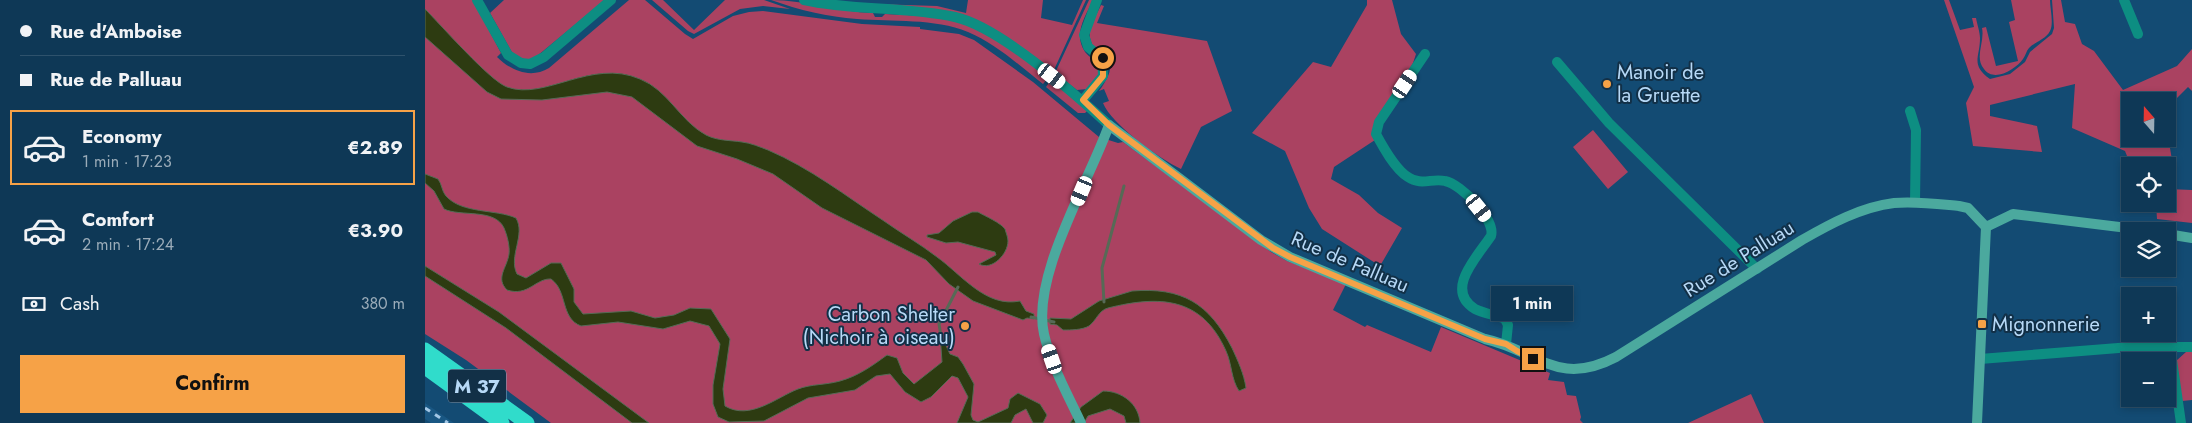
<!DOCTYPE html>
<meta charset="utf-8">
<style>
body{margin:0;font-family:Jost,sans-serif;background:#173f5c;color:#f1f3f6;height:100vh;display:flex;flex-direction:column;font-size:19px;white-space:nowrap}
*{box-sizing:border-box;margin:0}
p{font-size:16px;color:#9bacb9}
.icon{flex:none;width:28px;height:28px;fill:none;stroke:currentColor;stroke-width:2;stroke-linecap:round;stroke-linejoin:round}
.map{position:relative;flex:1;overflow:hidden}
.panel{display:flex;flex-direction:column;background:#0e3856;width:425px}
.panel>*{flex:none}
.top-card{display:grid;align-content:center;height:110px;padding:0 20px;background:#0e3856}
.needle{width:32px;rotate:340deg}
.fabs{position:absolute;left:1696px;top:92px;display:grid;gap:10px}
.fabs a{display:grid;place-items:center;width:55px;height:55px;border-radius:0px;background:#0e3856;box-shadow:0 2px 8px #0003,0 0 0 1px #2e526c;font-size:25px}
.end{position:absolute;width:22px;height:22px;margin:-11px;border:6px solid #f6a247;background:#111;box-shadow:0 0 0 2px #111}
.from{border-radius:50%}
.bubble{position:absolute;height:35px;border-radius:0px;background:#0e3856;box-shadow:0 2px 8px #0003,0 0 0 1px #2e526c;font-size:16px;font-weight:700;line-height:35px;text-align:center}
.car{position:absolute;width:15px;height:30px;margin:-15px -8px;border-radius:6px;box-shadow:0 0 4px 1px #0007;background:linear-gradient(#fff 24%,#345 0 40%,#fff 0 76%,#345 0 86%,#fff 0)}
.top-card b{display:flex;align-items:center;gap:18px;height:48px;font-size:19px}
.top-card b+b{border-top:1px solid #2e526c}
.top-card i{width:12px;height:12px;background:#f1f3f6}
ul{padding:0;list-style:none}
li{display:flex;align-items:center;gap:15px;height:75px;margin:0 10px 8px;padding:0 10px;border:2px solid transparent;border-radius:0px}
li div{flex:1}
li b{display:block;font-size:19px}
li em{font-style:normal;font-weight:700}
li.selected{border-color:#f6a247}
li>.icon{width:45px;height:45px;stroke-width:1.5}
.pay{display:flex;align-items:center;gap:12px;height:55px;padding:0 20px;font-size:19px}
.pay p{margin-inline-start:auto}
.action{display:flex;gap:10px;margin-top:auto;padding:10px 20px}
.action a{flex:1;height:58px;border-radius:0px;background:#f6a247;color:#111;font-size:20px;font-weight:700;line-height:58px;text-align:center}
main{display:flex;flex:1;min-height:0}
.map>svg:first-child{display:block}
.built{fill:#195783}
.green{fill:#aa4261}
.water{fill:#2d3b11;stroke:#566a56}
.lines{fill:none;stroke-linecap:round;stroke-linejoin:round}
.stream{stroke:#566a56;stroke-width:3}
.street{stroke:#0d8e82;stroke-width:10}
.secondary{stroke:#4ba99e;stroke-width:10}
.highway{stroke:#30dccb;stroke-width:15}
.rail{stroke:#a2c7e6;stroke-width:3;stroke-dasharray:6 6;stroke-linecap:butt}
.route{stroke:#f6a247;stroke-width:6}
.poi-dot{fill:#f6a247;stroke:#123047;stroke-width:2}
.labels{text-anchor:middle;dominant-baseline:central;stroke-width:4;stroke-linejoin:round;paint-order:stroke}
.shield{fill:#123047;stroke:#86a6c2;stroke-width:1}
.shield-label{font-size:19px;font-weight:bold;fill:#b7d9f7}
.poi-label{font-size:20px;fill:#b7d9f7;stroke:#123047;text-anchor:start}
.street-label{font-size:20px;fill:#b7d9f7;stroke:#123047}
</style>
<main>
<section class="panel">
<div class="top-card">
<b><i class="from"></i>Rue d'Amboise</b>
<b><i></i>Rue de Palluau</b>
</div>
<ul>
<li class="selected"><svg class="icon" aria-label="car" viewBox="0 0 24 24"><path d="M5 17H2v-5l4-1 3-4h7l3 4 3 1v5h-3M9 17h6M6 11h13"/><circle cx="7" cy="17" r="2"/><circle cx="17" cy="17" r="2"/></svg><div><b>Economy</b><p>1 min · 17:23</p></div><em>€2.89</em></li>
<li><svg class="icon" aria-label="car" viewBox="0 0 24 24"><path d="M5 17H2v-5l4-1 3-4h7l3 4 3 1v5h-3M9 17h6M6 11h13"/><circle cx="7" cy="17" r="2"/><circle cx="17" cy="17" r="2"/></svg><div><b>Comfort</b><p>2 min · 17:24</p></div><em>€3.90</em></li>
</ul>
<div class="pay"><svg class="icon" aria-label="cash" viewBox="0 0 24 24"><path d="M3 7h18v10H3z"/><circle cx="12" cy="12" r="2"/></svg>Cash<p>380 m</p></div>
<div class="action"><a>Confirm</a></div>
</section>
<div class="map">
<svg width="1767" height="423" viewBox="0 0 1767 423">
<rect width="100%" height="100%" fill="#134b73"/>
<path class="built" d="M0,403L29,423H6L0,419Z"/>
<path class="green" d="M0,0H48L76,53L72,57C86,71 106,79 124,68L204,0H220L260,34L268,39L308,16L324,12L338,11L437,24L495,27V29L534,34L549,40L608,82L674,137L693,143L698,142L846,252L862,261L921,284L908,310L940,327L942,325L1006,352L1016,327L1125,373L1123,380L1139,382L1142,395L1151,396L1156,417L1155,420L1158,423H126L41,360L0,334Z
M79,0H180L106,61L89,56L65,13Z
M227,0H238L269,30L300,0H339L365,9L338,6L315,9L269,34L263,31Z
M346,0C381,0 413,12 448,13L450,17H457L460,14C485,15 512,16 536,23C569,31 597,58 623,78L618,84C595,66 570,43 543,32C509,18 468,22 432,19C403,17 374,10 346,0Z
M543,0H618L616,18L647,25L658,0H661L628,72L565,27L449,4L512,6L541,13Z
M664,0H668C660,17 648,34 660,52C664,57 670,60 674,66L673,75L662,89L652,90L630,73Z
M942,0H967L976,34L991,54L988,63L954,122L953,138L909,167L906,179L934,195L953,213L977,228L955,266L897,229L884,208L860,151L827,133L888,62L906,67L942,5Z
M1519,0H1524L1535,30L1549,27L1547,18H1551C1552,24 1555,32 1555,38C1555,58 1545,64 1565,79L1585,74L1600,62L1605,52L1627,34L1629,28L1627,0H1636L1640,22L1650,24L1657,44L1669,51L1698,90L1752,66L1767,49V91L1763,87L1743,107L1742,101H1705V139H1742L1743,136L1749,172L1743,173L1742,166H1706L1700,151L1647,128L1650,84L1565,105V116L1612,126L1617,152L1548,146L1541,103L1549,87Z
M1586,0H1625C1625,9 1629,23 1625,31C1621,39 1610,42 1604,48C1601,51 1601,55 1598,59C1591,69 1569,83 1559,69C1549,57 1560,42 1557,28L1561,27L1571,66L1593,61L1584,22L1590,20Z
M676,5L679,6L672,23L782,41L807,111L776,127L756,169C735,159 686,124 678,103L684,101L679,89L674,91C701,54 670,63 665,38C663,27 672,14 676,5Z
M626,80L663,110L660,113H653L621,87Z
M1168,130L1203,172L1183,189L1148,147Z
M1743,189L1767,190V223L1732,219L1731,204H1742Z
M1761,352H1767V400L1757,401L1751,361Z
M1326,394L1339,423H1263Z"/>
<path class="water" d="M0,9C16,25 65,81 82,87C120,101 166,58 215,79C243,90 255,121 281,135C293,141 304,140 317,142C326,143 335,147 343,150C385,168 421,196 459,221C476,233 495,244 512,257C537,275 561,308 595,301L601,311L609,314V319L602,318L598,320L548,301L524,284L501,260L397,208L348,174L312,159L272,146L207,97L182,92L117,100L76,99L62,92L0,37Z
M0,174L13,179C17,184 17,192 21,196C37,214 71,209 91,218C101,235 83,256 92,274L101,278L126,263H136L149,289V302L158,314L206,311L230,318L249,315L265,308L286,309L305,339L298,389L300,406C325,421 352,397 373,389C386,384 401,385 415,381C433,376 447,366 462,355L472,358L478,373L489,384L517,362L515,333L525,354L533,357L538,364L549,384L546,415L548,420L553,422L583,408L585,399L593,393L615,404L622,415L618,423H608L601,409L590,415L586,423H532L543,397L533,378L527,376L506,397L496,402L480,392L465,374L451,376L430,390L383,398L339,421L304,422L293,417L288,404V385L295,344L284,326L265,321L238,329L193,322L156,326C135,318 143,291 126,279C111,278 103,297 82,290C70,278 82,268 84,254C85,246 82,235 79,228C70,208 35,217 19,209L9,191L0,183Z
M547,212H553C560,216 576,223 580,229C581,233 583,237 583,241C583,254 567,271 554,264L571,255L570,252L533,242L521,243L502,237V235L514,233L528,221Z
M0,266L74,312L224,423H207L81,328L0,276Z
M707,291C757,287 784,303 807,348C813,361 819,374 821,388L814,391C806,379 807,364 801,351C777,297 735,295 683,308C674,310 671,321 664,326C657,330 646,330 638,330L632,325L625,324V318L646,319L674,301Z
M678,391C697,391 714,404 715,423H701L699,416L685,409L663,416L659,423H645L656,407Z"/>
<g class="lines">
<path class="stream" d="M679,302L677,268L699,186
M606,317L629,322
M516,336L514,324L533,287"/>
<path class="street" d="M52,0L83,55L96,63L105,64L119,57L186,0
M379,0C428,11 480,6 530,17C575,27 649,93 684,125
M1699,0L1713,34
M1000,54L954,122L951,134C958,147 970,169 983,177C996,186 1007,178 1020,181C1036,184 1071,220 1066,236C1052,257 1019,290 1050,309C1060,314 1071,315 1080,319L1083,325L1081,344
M1132,62L1184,123L1332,269
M658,100L678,76L677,58L663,47L659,35L672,0
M1485,111L1491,130L1490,202
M1745,346L1756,423
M1555,359L1706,347H1767"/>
<path class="secondary" d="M1561,227L1588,214L1727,231
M1742,234L1767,238
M656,423C643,395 626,365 619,334C606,276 664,182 684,125L836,240L865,257L1060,339C1112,350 1132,388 1191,357L1377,240C1405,224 1436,207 1469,203C1491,201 1513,204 1534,206L1543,208L1561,227
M1552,423L1561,227"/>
<path class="highway" d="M0,350L102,423
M0,367L77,423"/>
<path class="rail" d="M0,408L23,423"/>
</g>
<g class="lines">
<path class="route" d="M678,58V76L658,100L684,125L848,248L865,257L1060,339L1081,344L1092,351L1108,359"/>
</g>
<g class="poi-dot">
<circle cx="1182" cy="84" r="5"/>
<rect x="1552" y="319" width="10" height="10" rx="2.5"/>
<circle cx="540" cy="326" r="5"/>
</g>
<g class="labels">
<rect class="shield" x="23" y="369.5" width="58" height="33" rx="4"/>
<g class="shield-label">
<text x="52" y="386">M 37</text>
</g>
<g class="poi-label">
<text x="1192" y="72">Manoir de<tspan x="1192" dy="23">la Gruette</tspan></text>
<text x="530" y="314" text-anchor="end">Carbon Shelter<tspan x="530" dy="23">(Nichoir à oiseau)</tspan></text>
<text x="1567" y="324">Mignonnerie</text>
</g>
<g class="street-label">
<text transform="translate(1314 259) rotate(-32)">Rue de Palluau</text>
<text transform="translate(925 262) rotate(23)">Rue de Palluau</text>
</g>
</g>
</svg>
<div class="fabs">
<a><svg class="needle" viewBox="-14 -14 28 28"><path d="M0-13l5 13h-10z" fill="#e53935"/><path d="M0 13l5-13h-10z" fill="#9bacb9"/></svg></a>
<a><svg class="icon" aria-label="locate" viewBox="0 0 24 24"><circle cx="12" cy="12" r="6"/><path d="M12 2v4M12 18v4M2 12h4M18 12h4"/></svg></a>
<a><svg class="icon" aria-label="layers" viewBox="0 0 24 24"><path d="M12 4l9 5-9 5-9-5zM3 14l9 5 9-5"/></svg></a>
<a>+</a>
<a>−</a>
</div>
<i class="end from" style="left:678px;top:58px"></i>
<i class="end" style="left:1108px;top:359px"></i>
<div class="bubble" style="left:1066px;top:286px;width:82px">1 min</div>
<i class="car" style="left:627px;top:76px;rotate:128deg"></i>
<i class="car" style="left:980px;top:84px;rotate:34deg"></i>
<i class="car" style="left:657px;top:191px;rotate:203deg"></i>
<i class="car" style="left:1054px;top:208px;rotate:141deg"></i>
<i class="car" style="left:627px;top:359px;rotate:341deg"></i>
</div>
</main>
